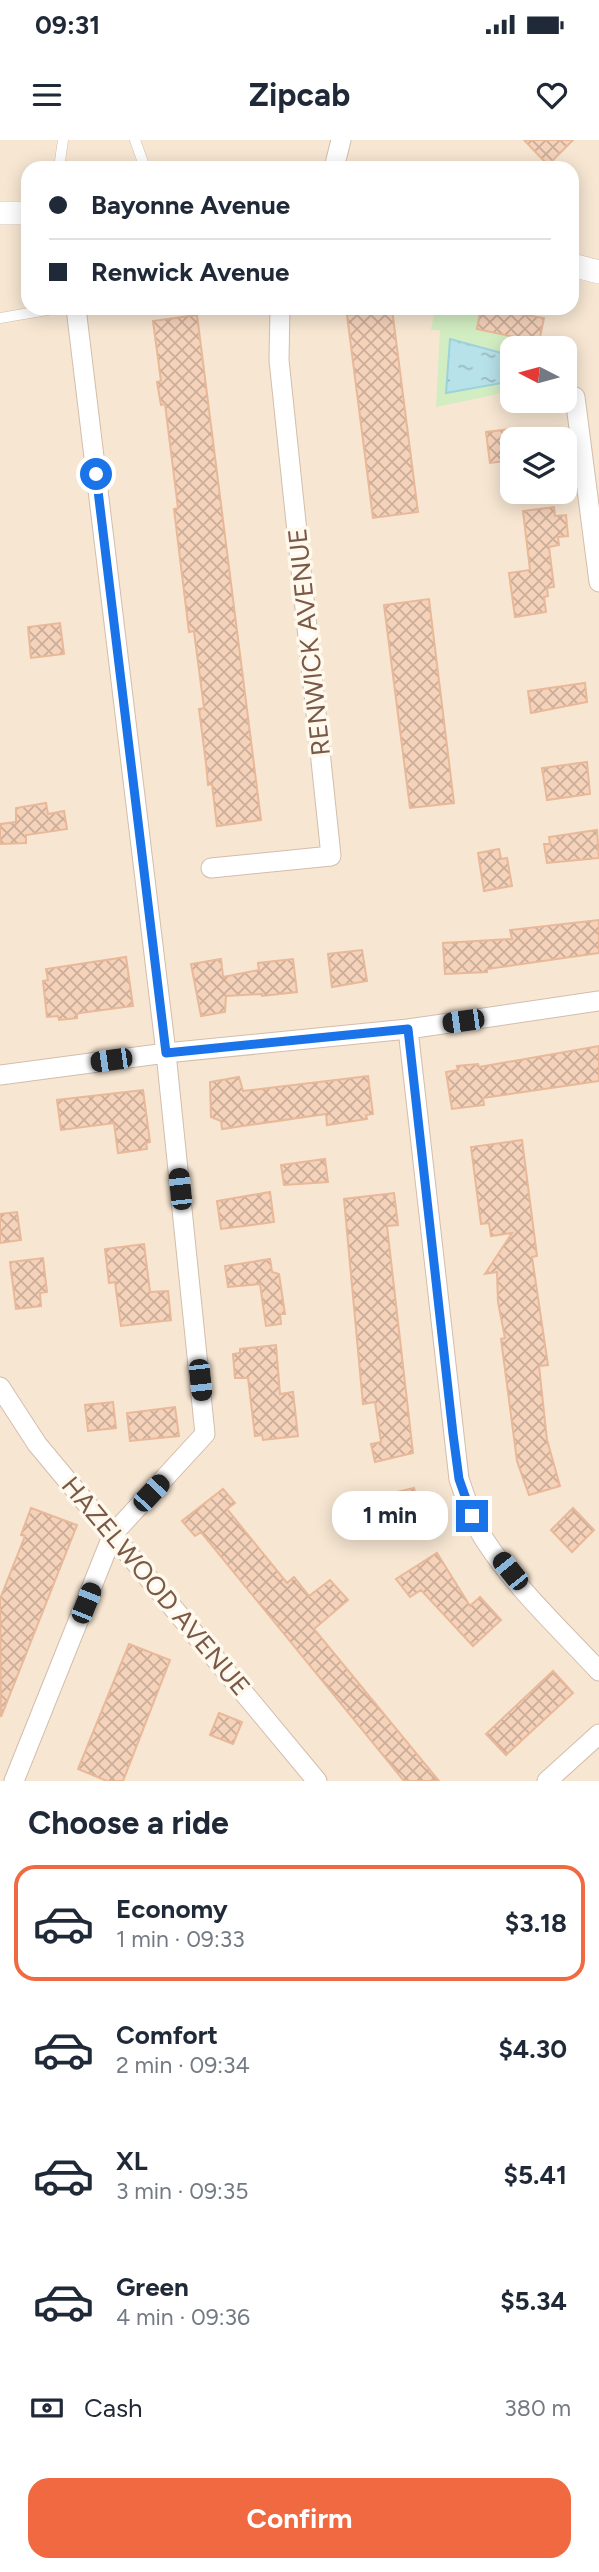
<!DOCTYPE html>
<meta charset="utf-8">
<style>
body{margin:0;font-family:Figtree,sans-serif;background:#f6f6f7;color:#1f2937;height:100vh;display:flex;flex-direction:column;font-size:26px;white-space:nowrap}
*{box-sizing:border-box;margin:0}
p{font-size:23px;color:#747a83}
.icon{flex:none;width:38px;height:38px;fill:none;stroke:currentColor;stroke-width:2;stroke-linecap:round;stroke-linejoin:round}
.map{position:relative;height:1641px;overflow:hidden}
.details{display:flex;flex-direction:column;background:#fff;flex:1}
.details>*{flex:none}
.top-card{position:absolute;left:21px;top:21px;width:558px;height:154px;border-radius:21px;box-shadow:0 4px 18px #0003;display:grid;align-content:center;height:154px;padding:0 28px;background:#fff}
.needle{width:46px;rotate:276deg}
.fabs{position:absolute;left:500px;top:196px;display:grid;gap:14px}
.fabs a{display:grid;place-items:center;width:77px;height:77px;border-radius:14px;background:#fff;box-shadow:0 4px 18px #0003;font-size:35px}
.end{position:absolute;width:32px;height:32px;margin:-16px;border:9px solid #1a73e8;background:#fff;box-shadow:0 0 0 4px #fff}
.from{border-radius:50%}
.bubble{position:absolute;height:49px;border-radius:21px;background:#fff;box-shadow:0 4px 18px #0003;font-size:23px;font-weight:700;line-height:49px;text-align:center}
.car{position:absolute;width:21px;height:42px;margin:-21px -10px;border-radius:9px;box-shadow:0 0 5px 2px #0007;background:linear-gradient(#222 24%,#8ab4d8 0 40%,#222 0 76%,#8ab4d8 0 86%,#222 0)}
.top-card b{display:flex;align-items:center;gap:24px;height:66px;font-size:26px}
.top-card b+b{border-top:2px solid #e0e1e3}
.top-card i{width:18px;height:18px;background:#1f2937}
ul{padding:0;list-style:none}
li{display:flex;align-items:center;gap:21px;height:116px;margin:0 14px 10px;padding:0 14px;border:4px solid transparent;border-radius:21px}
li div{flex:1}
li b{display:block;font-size:26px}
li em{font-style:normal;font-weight:700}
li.on{border-color:#f06941}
li>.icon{width:63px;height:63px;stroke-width:1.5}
h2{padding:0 28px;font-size:32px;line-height:84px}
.pay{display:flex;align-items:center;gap:18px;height:77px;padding:0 28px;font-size:26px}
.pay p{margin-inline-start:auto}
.cta{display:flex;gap:14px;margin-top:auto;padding:14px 28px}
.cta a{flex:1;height:80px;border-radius:21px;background:#f06941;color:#fff;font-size:28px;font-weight:700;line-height:80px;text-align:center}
.status{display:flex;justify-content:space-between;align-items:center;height:49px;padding:0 35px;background:#fff;direction:ltr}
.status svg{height:19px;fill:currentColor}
header{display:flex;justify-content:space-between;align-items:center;height:91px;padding:0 28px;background:#fff;font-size:32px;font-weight:700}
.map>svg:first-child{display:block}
.residential{fill:#f6e6d2;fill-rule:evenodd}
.green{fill:#d3edc2}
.water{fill:url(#water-ripples);stroke:#9dd2db;stroke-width:2}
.building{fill:url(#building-cross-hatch);stroke:#e9b899;stroke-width:2}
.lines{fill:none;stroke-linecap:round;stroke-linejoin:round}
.service-casing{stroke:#d3bdac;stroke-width:11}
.minor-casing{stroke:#d3bdac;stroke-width:21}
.tertiary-casing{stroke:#d3bdac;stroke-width:24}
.service{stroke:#fff;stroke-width:10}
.minor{stroke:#fff;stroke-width:19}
.tertiary{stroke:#fff;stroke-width:23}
.route{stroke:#1a73e8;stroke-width:9}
.labels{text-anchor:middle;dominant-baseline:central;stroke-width:7;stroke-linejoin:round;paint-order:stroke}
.street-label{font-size:26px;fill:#795948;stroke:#fff8ec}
</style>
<div class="status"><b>09:31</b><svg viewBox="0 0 49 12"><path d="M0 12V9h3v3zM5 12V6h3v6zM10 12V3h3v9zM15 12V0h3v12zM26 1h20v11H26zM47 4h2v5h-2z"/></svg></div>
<header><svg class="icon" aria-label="menu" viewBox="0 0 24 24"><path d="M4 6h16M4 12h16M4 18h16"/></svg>Zipcab<svg class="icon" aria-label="heart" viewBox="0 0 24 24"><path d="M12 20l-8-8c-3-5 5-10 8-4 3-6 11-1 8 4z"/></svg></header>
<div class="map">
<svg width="599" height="1641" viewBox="0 0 599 1641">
<defs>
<pattern id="water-ripples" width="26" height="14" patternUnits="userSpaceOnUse" patternTransform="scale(1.75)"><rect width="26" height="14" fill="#b7e2e9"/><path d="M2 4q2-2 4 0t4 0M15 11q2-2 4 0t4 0" fill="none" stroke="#9ababf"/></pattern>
<pattern id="building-cross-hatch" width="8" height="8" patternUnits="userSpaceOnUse" patternTransform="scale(1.75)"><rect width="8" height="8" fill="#f5d2ba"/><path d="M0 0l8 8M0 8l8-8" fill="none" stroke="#cbad99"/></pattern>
</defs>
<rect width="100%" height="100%" fill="#fef4e4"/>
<path class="residential" d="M0,0H599V1641H0ZM28,28H572V168H28ZM513,208H565V261H513ZM513,299H565V352H513Z"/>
<path class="green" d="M435,168H481L477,189L539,202L544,208H513V251L436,267L440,190H431Z"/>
<path class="water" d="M450,199L513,216V241L446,253Z"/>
<path class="building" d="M524,0H573L548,25Z
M481,168L544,178L539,202L477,189Z
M392,169L418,372L373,378L347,175Z
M197,175L261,680L217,686L212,644L208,645L206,623L199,569L204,568L194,491L189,492L174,369L178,368L165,264L161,265L157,242L161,241L153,181Z
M513,289V320L490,323L486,292Z
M554,367L555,376L566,375L568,396L558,397L559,405L549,407L554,447L547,448L548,456L544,457L546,472L515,477L509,433L530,430L523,371Z
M429,459L454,663L410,668L384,465Z
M60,483L64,514L31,518L28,487Z
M585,543L587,562L531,573L528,551Z
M587,622L590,654L547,660L542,628Z
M46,663L48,674L64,671L67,689L26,695V703L0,704V684L16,682V668Z
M597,690L599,718L547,723L544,704H550L549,697Z
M499,709L501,719L507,718L512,746L484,751L478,713Z
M599,780V813L487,829V832L445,834L443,803L512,799L510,790Z
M362,810L367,841L332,847L328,814Z
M126,817L133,866L80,873L77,874V878L59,880L58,876L47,877L43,841L48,840L46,829Z
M221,819L223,837L259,830L258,823L293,819L297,852L262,856V854L226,856L225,872L201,876L191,824Z
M599,906V941L483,958L484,965L452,969L446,932L458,930L457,926L478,924L479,927Z
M368,936L373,974L366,975L367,979L327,985L326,974L222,989L221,981L211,977L210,942L239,937L243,951Z
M143,950L150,1002L146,1003L147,1009L118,1013L114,983L61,990L57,960Z
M522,1000L537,1116L532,1117L548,1225L539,1226L547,1300L560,1346L529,1355L517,1321L501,1199L505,1198L498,1162L497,1132L485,1134L512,1093L491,1096L489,1083L481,1084L471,1007Z
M325,1019L328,1042L284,1045L281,1025Z
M270,1052L274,1082L221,1089L217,1061Z
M394,1053L398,1085L387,1086L413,1313L375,1322L371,1304L381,1302L375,1262L363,1264L344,1059Z
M17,1072L21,1100L0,1103V1074Z
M144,1104L150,1152L168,1151L171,1180L121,1186L115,1142L109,1143L105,1109Z
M43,1118L47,1152L40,1153L41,1166L16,1169L10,1122Z
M270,1119L272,1132L279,1134L285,1174H280L281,1184L266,1186L260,1144L228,1147L225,1126Z
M276,1205L280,1254L293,1252L298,1296L263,1300L262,1295L255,1296L248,1238H235L233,1214L240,1213V1209Z
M113,1262L116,1288L88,1291L85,1265Z
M175,1267L179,1296L130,1301L127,1273Z
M414,1348L423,1382L393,1390L384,1355Z
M223,1349L235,1363L227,1369L287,1443L294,1437L309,1456L330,1440L348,1460L314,1489L439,1641H404L201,1392L195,1396L182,1381Z
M31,1368L77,1385L1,1577L0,1459L25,1396L21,1395Z
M573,1368L594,1390L572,1412L551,1390Z
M437,1413L470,1466L480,1457L501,1480L473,1506L421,1450L410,1457L396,1439Z
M129,1504L170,1520L123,1641H107L78,1629Z
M553,1531L573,1553L506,1615L486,1594Z
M219,1573L242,1582L233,1604L210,1595Z"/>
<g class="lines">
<g class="service-casing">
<path id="service" d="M135,0L145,28
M59,28L63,0
M0,178L59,168"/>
</g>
<g class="minor-casing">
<path id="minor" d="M334,28L341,0
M575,257L599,442
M211,728L331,716L279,220L280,168
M408,889L459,1339C466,1359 472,1380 484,1399C515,1447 560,1489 599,1531
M0,935L166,913L408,889L599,861
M0,1247L37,1304L317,1641
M14,1641L113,1394L205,1294L166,913L76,168
M547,1641L599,1594"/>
</g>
<g class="tertiary-casing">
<path id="tertiary" d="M0,73H28
M572,125L599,132"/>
</g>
<use href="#service" class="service"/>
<use href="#minor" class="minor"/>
<use href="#tertiary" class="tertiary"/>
</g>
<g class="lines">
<path class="route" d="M96,334L166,913L408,889L453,1294L459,1339L472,1376"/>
</g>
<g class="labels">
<g class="street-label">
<text transform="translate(309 502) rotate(-96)">RENWICK AVENUE</text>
<text transform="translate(156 1446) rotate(50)">HAZELWOOD AVENUE</text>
</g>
</g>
</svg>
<div class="fabs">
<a><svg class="needle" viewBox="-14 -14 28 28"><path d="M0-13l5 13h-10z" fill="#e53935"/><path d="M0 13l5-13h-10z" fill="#747a83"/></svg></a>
<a><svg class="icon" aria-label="layers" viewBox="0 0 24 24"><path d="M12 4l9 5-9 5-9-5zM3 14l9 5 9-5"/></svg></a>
</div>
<i class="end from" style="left:96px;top:334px"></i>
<i class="end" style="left:472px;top:1376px"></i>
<div class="bubble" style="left:332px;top:1351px;width:116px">1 min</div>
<i class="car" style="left:463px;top:881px;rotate:262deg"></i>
<i class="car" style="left:111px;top:920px;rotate:262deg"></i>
<i class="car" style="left:180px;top:1049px;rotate:354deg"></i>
<i class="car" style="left:200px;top:1240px;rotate:174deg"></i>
<i class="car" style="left:151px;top:1353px;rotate:43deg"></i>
<i class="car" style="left:510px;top:1431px;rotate:321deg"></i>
<i class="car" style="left:86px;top:1463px;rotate:22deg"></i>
<div class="top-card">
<b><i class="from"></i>Bayonne Avenue</b>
<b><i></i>Renwick Avenue</b>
</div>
</div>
<section class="details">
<h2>Choose a ride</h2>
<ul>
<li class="on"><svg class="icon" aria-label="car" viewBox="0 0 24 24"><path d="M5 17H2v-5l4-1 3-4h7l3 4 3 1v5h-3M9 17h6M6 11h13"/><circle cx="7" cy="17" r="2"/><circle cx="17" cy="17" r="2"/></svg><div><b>Economy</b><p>1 min · 09:33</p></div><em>$3.18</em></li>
<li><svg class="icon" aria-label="car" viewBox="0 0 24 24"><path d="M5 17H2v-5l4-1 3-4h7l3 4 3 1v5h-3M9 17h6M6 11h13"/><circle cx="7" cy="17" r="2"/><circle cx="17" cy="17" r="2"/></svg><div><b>Comfort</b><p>2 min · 09:34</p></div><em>$4.30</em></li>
<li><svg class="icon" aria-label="car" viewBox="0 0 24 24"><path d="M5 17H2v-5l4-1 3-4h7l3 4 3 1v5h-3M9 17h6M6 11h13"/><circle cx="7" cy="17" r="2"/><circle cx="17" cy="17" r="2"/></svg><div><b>XL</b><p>3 min · 09:35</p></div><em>$5.41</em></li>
<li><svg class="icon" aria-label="car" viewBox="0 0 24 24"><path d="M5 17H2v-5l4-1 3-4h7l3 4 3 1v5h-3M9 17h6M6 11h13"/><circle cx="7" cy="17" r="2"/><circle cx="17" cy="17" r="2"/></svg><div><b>Green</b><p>4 min · 09:36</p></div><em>$5.34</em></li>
</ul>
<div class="pay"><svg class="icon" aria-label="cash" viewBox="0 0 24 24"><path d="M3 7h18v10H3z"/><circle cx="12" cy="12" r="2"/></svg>Cash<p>380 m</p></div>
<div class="cta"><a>Confirm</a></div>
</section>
